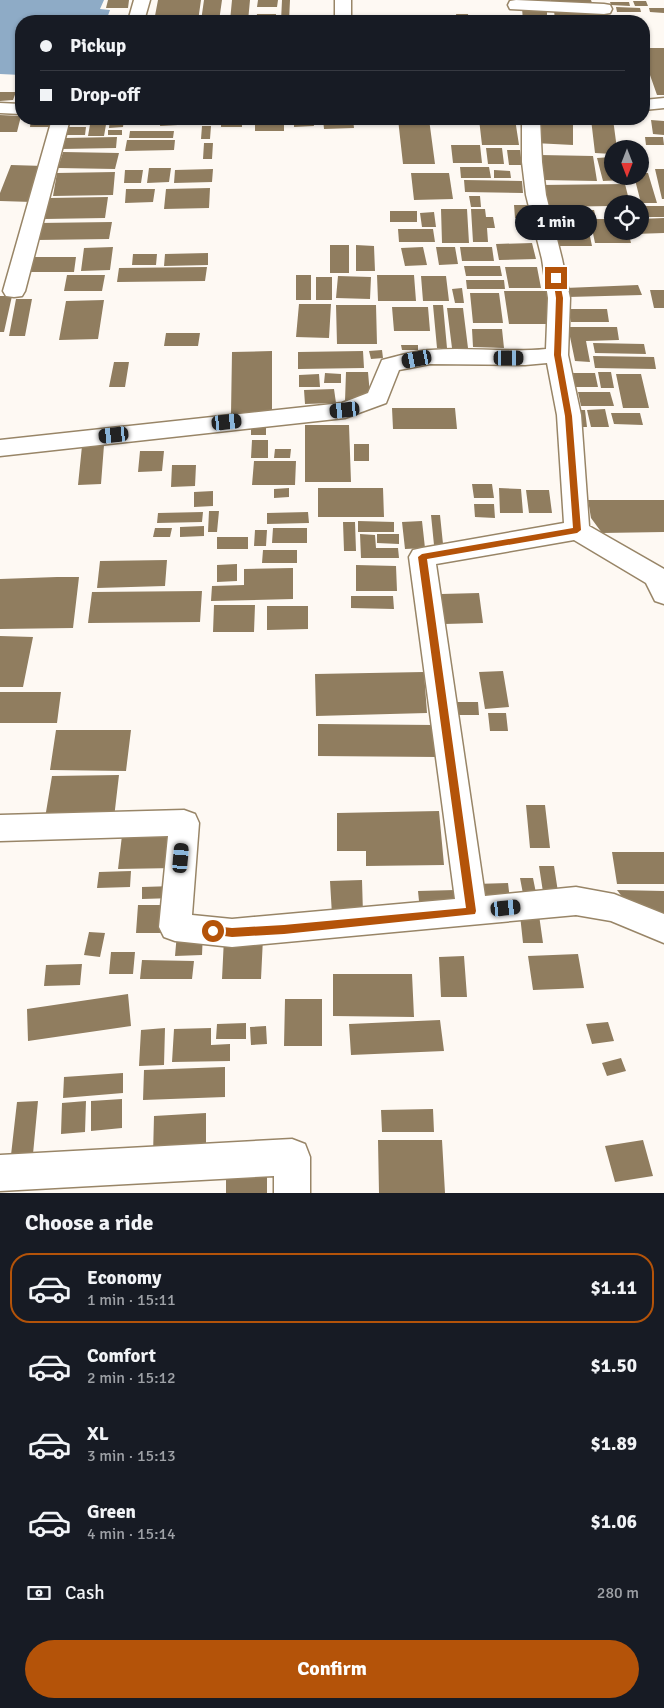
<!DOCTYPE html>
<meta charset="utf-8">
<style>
body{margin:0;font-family:Signika,sans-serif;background:#242831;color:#f1f3f6;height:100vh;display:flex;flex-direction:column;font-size:19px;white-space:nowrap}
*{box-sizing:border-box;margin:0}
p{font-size:16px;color:#9ea1a6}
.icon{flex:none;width:28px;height:28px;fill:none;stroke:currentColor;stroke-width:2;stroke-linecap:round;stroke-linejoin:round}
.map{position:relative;height:1193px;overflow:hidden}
.side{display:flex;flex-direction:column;background:#171b24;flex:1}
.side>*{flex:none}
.banner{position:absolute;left:15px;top:15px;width:635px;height:110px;border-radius:20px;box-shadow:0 1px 4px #0004;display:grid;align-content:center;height:110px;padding:0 25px;background:#171b24}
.needle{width:32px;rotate:180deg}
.tools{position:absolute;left:604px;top:140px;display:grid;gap:10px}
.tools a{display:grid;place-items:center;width:45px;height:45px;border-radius:50%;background:#171b24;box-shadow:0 1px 4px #0004;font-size:25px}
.end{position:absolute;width:22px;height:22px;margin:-11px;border:6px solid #b45309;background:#fff;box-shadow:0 0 0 2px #fff}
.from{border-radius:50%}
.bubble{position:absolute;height:35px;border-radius:18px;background:#171b24;box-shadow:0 1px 4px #0004;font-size:16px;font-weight:700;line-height:35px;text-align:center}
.car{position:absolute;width:15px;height:30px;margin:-15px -8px;border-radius:6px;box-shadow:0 0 4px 1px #0007;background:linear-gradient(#222 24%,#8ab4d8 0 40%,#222 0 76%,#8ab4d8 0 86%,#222 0)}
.banner b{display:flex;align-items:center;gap:18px;height:48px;font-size:19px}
.banner b+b{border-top:1px solid #363941}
.banner i{width:12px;height:12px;background:#f1f3f6}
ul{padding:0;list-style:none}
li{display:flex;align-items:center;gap:15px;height:70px;margin:0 10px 8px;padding:0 15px;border:2px solid transparent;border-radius:20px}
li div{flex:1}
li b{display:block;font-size:19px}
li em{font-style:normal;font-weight:700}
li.on{border-color:#b45309}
li>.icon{width:45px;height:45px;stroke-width:1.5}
h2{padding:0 25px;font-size:22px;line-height:60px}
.pay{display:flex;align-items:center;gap:12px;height:55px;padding:0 25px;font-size:19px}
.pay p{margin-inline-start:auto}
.button{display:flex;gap:10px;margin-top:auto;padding:10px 25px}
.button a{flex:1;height:58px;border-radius:30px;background:#b45309;color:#fff;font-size:20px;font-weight:700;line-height:58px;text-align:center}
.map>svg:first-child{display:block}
.water{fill:#8eabc6}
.building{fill:#907d5f}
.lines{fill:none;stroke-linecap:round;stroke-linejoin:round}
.minor-casing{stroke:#988567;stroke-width:3}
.minor{fill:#fff;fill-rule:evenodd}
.route{fill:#b45309}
</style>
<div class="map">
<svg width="664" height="1193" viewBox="0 0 664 1193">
<rect width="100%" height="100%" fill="#fef9f3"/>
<path class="water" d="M0,0H104L100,9L110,10L106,21H21V75L0,74Z"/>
<path class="building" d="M108,0H129L128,8H106Z
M158,0H201L198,21H154Z
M204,0H222L219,21H201Z
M232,0H250L248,21H230Z
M258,0H278L277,7H257Z
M282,0H290L289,21H281Z
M551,0H591L593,6H551Z
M633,1H646L648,6H635Z
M610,2H629L630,6L611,5Z
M616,7L640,8L641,12H617Z
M522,8L547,9V21H523Z
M649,8H664V13L650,12Z
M554,10L595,11L597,21H555Z
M257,14H276V20H256Z
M456,14H468L469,21H457Z
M307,15H323V21H307Z
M360,15L387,16V21H360Z
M403,16H442V21H404Z
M474,17H488L489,21H474Z
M644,48H664V95H657L644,58Z
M0,92H16L13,100L0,101Z
M0,115L21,116L17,132H0Z
M31,119H54L52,127H30Z
M68,119H88L87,124L67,125Z
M91,119H107L104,136H88Z
M110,119H124L123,127L109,128Z
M161,119H178V125L160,126Z
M199,119H213L212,124H199Z
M221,119H242V127H221Z
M255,119H284V131H255Z
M294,119H313L314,126L294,127Z
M323,119H353L354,128L324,129Z
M398,119H429L435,164H403Z
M479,119H515L519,145H482Z
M534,119H573V145L534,143Z
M591,119H613L617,149H612V154L595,153Z
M183,120H194V125H183Z
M651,120L664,121V135L653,134Z
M202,126H211L210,139H201Z
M64,127H86L85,135H62Z
M108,130H122V135H108Z
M130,131H174L173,138H129Z
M117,137L116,148L61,149L64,138Z
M645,137H663L664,145H646Z
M127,140H175L174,150L125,151Z
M204,143H213L212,159H203Z
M451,145H480L482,163H453Z
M486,148H502L504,164H488Z
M507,150H520L522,165H509Z
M63,152L119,153L115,169L58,168Z
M640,153H644L648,169H640Z
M540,155L593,156L597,181L543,180Z
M612,157V176H624L625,180L603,181L597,158Z
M11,165L44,166L32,202L0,201V193Z
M460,167H489L491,178H461Z
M149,168H171L169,182L147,183Z
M213,169L212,182L174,183L175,170Z
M655,169H664V199H662Z
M125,170H143L141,183H124Z
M494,170L510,171L511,178H494Z
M115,172L113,195L53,196L57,173Z
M411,173H449L453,199L414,200Z
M640,173H648L657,203H641L634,176H640Z
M464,180L522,181L523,193L465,192Z
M625,184L630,204H612V206L546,207L541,185Z
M210,188L209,208L164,209L166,189Z
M126,189H155L153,202L125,203Z
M469,196H480L481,207H471Z
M108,197L105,218L45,219L49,198Z
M514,205H528L530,218H515Z
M643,206H664V217H645Z
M441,209H467L469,243H442Z
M471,209H485L486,217H493L495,228H487L488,242H473Z
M552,210H594L596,218H554Z
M390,211H417V222H390Z
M434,212L436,227H422L420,213Z
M664,218V233L634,234L633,231H640V219Z
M590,219H612V231H628L631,243H595Z
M112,222L109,239L36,240L39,223Z
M550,222H587L592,246H554Z
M398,229H433L435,242H399Z
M532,243L536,259L499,260L496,244Z
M330,245H349V273H330Z
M356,245L374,246L375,271H356Z
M113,247L110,270L81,271L84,248Z
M423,247L427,265L405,266L401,248Z
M436,247H455L458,264L439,265Z
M460,247H492L494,261H462Z
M208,253V265L164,266L165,254Z
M133,254H157L156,265H132Z
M29,257H76L74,272H27Z
M464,266H500L502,276H466Z
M207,267L205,281L117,282L119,268Z
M505,267H537L541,288H509Z
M67,275H105L102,291H64Z
M296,275H311V300H296Z
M377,275H414L416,301H378Z
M338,276L371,277L370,299L336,298Z
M421,276H446L449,301H423Z
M316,277H332V300H316Z
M466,280H504L505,289H467Z
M638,285L642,295L568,297L565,288Z
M462,288L464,303H455L452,289Z
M650,290H664V308H654Z
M504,291H546L552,324H509Z
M470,293H499L503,323H473Z
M0,296H12L4,332H0Z
M16,299H32L25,336H9Z
M104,300L98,339L59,340L66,301Z
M299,304H331L329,338L296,337Z
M336,305H376L377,344H337Z
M433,305H443L447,348H437Z
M392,307H428L430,331H394Z
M447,308H463L468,348H452Z
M568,309H607L609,322H571Z
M568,327H617L619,340L586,341L590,362L575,361Z
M472,329H502L504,348L473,347Z
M166,333H200L198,346H164Z
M593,343L644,344L646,354L595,353Z
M401,345H418V350H402Z
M382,350L383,358L371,359L369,351Z
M272,351V413L231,414L232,352Z
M363,351L364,368L298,369V352Z
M593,356L654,357L656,369L595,368Z
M114,362H129L125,387H109Z
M346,372H368L370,395L345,401Z
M598,372H611L614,388H601Z
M325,373L341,374V383H324Z
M573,373H595L598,387H575Z
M319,374L320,387H299V375Z
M616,374H641L649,408H623Z
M334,389L336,403L305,404L304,390Z
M578,392H610L614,406H581Z
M392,408H455L457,429H393Z
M605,409L609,427H591L587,410Z
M577,410H585L587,427H579Z
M611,413H640L643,425L614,424Z
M305,425H349L351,482H305Z
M251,427H266V435H251Z
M252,440H268V458H251Z
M354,444H369V461H354Z
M104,445L101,484L78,485L82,446Z
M275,449H291L290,458H274Z
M140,451H164L162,471L138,472Z
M254,461H296L295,485H252Z
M172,465H196L195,486L171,487Z
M472,484H492L494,498H474Z
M289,488V497L274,498V489Z
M318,488H383L384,517H318Z
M499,488L521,489L523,513H500Z
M526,490H549L552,513H529Z
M213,491V506L194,507V492Z
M588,500H664V532L602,533L591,518Z
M474,504H494L495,518L475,517Z
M209,511H219L217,532H208Z
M203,512L202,522L157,523L158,513Z
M308,512L309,523L267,524V513Z
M431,515H440L443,544L434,545Z
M358,521L394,522V532H358Z
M422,521L425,548L405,549L402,522Z
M343,522H355L356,551H344Z
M204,526V536L180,537V527Z
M155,528H172L170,537H153Z
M273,528H307V543H272Z
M255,530H267L266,546H254Z
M360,534L375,535L376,548H398L399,558H361Z
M377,534H399V544L377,543Z
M217,537H248V549H217Z
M263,550H297V563H262Z
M167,560L165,586L97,588L100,561Z
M237,564V581L217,582V565Z
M356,565L396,566L397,591H356Z
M293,568V599L211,601L212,586L244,585V569Z
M57,577H79L73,628L0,629V579Z
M202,591L200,622L88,623L92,592Z
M479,593L483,623L444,624L441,594Z
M351,596H393L394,609L351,608Z
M214,605H255L254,632H213Z
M267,606H308V629L267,630Z
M0,636L33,637L23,687H0Z
M503,671L509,707L485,709L479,672Z
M424,672L427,713L316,716L315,674Z
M0,692H61L57,723H0Z
M456,702H478L479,715H457Z
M488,713H506L508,731H490Z
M318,724L435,725L437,757L318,756Z
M56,730H131L126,771L50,770Z
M119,775L114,818H45L52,776Z
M526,805H545L550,848H530Z
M439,811L444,865L366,866V851H337V813Z
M123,827H178L175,868L118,869Z
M612,852H664V884H617Z
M539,866H554L558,892H543Z
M131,871L130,887L97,888L99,872Z
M520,878H533L537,898L524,899Z
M362,880L363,914L332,915L330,881Z
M508,883L510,900H477L475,884Z
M174,886V898L142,899V887Z
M455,890L457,910L420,911L418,891Z
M617,890L664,891V920L623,898Z
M138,905H167L165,933H136Z
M520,915H539L543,943H523Z
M89,932L105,933L100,957L84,955Z
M203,932L202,955L175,956L177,933Z
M224,938H263L261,979H222Z
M111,952H135L133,974H109Z
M578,954L584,988L533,990L528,956Z
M464,956L467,997H441L439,957Z
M142,960L194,961L192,979H140Z
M82,964L80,985L44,986L46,965Z
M333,974H412L414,1017L333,1016Z
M128,994L131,1026L28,1041L27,1009Z
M285,999H322V1046H284Z
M440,1020L444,1051L351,1055L349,1024Z
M608,1022L614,1041L592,1044L586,1024Z
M246,1023V1039H216L217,1024Z
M266,1026L267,1044L251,1045L250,1027Z
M165,1028L164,1065L139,1066L141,1030Z
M211,1028V1045L230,1044V1061L172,1062L174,1029Z
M621,1058L626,1071L607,1076L602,1063Z
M225,1067V1097L143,1100L144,1070Z
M123,1073V1093L63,1098L64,1077Z
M122,1099V1128L91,1131V1101Z
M38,1101L33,1154L11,1155L17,1102Z
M86,1101L85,1132L61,1134L62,1103Z
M433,1109L434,1132H382L381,1110Z
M206,1113V1152L153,1155L154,1116Z
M378,1140H442L445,1193H379Z
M643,1140L653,1176L615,1182L605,1146Z
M267,1175V1193H226V1177Z"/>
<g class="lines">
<g class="minor-casing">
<path id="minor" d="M134,0H150L144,21H128Z
M335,0H351V21H335Z
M516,0L604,4L610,5L612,9L610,13L604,14L510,9L508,5L510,1Z
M664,98V108L644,110V100Z
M0,103L21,104V114L0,113Z
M52,119H70L25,291L22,296L14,297L6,296L3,291Z
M522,119H540L542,162L546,195L562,259L570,298L568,355L581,415L589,526L664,569V604L655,601L646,583L574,540L436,564L485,896L576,887L614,894L664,914V943L611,921L576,915L232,947L175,941L164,937L159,927L168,836L0,841V815L184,810L195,814L199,823L192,915L232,919L455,899L409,557L413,550L422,548L564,523L557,415L547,363L525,365L430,364L399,370L386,403L345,418L0,456V440L342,403L368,393L382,360C398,356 415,351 431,350C469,347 508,353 546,349L548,298L542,259L526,195L522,162Z
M292,1139L305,1144L310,1157V1193H274V1176L0,1191V1155Z"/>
</g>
<use href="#minor" class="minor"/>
</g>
<path class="route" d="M556,276L559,278L563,298L561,355L572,416L581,530L577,533L427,559L476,911L475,914L284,934L232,937L209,934L208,931L213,926L232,928L284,925L466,908L418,557L422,554L573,528L565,416L554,355L556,298L553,278Z"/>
</svg>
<div class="tools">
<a><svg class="needle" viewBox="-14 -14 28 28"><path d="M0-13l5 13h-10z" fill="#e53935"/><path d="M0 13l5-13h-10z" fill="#9ea1a6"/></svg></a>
<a><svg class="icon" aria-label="locate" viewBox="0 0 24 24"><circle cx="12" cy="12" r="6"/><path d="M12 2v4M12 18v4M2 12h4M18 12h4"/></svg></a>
</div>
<i class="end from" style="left:213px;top:931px"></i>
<i class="end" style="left:556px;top:278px"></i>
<div class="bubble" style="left:515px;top:205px;width:82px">1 min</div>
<i class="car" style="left:509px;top:358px;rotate:90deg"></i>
<i class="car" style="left:417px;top:359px;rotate:259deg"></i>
<i class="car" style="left:345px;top:410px;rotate:264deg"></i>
<i class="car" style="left:227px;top:422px;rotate:84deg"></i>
<i class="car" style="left:114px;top:435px;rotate:264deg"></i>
<i class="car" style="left:181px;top:858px;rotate:5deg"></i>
<i class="car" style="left:506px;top:908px;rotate:84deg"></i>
<div class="banner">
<b><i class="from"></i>Pickup</b>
<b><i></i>Drop-off</b>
</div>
</div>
<section class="side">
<h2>Choose a ride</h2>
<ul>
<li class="on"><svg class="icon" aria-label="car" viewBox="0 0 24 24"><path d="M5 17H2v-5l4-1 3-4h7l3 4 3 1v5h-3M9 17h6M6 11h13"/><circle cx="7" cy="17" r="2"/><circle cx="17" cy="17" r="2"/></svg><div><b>Economy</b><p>1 min · 15:11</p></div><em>$1.11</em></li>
<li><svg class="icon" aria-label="car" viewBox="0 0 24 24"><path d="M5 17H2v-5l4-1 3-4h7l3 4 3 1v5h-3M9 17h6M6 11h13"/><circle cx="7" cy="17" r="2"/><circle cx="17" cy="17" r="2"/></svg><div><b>Comfort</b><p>2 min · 15:12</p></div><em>$1.50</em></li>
<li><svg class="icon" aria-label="car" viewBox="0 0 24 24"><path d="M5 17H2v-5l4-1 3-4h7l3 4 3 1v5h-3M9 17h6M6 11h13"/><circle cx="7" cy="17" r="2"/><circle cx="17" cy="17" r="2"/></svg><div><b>XL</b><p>3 min · 15:13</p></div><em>$1.89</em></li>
<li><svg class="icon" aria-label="car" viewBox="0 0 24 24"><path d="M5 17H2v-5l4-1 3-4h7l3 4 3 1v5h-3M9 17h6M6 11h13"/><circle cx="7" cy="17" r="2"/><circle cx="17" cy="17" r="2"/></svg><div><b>Green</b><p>4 min · 15:14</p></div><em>$1.06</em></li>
</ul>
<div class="pay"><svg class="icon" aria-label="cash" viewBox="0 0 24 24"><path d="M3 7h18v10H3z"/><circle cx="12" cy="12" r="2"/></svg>Cash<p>280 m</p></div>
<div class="button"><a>Confirm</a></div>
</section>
